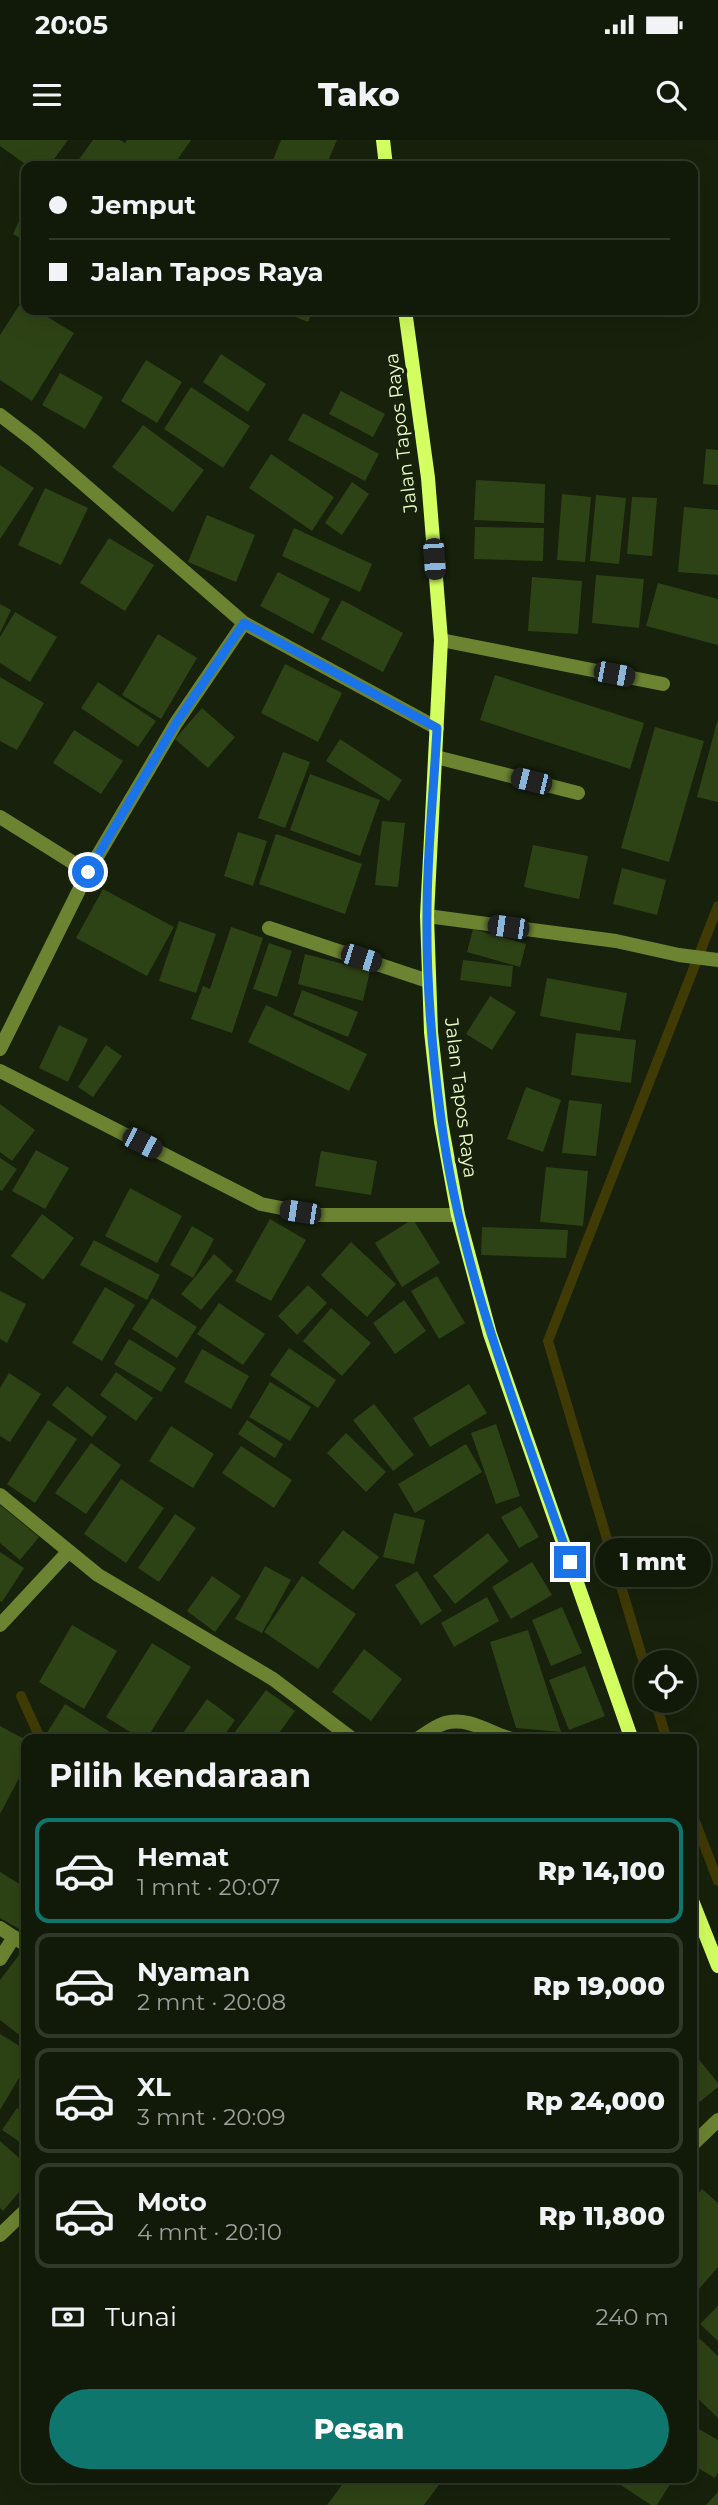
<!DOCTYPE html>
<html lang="id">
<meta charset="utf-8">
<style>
body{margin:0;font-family:Montserrat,sans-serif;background:#1a2212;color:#f1f3f6;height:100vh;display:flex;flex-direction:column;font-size:26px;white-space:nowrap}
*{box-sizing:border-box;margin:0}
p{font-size:23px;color:#9ca09c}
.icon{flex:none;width:38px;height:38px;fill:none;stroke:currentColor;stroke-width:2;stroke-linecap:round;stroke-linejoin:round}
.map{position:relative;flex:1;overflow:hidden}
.drawer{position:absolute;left:21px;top:1594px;width:676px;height:749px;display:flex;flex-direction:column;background:#111908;border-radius:14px;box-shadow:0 7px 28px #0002,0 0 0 2px #303829}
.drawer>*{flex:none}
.banner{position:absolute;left:21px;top:21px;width:677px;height:154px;border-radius:14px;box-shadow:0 7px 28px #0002,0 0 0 2px #303829;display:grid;align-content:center;height:154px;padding:0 28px;background:#111908}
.controls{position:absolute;left:634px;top:1510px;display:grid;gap:14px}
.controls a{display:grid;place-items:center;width:63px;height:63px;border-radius:50%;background:#111908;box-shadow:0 7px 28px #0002,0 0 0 2px #303829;font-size:35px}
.end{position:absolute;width:32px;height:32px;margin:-16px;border:9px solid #1a73e8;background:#fff;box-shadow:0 0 0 4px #fff}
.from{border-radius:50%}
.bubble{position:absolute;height:49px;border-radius:24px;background:#111908;box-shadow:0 7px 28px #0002,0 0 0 2px #303829;font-size:23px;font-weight:800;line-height:49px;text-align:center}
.car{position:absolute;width:21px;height:42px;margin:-21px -10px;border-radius:9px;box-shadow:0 0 5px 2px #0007;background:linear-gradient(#222 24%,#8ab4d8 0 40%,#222 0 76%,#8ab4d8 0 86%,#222 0)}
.banner b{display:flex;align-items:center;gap:24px;height:66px;font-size:26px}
.banner b+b{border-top:2px solid #303829}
.banner i{width:18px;height:18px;background:#f1f3f6}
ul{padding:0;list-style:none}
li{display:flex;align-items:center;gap:21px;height:105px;margin:0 14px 10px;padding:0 14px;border:4px solid #303829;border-radius:14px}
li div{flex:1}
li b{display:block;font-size:26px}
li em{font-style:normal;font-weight:800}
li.active{border-color:#0f766e}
li>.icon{width:63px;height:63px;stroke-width:1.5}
h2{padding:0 28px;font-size:32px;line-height:84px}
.pay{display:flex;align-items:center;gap:18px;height:77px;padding:0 28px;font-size:26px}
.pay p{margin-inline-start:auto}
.primary-button{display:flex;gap:14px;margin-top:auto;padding:14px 28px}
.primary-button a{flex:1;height:80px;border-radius:42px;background:#0f766e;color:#fff;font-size:28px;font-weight:800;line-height:80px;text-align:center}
.status{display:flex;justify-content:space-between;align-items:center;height:49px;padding:0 35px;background:#111908;direction:ltr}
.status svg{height:19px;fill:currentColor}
header{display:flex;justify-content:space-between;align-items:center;height:91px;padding:0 28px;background:#111908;font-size:32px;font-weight:800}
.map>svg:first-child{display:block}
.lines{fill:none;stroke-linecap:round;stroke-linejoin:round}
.stream{stroke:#403a05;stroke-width:10}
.building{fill:#2e4315}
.lane{stroke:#6c8431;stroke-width:14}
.street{stroke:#6c8431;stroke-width:14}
.secondary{stroke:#d3ff61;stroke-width:14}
.route{stroke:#1a73e8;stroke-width:9}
.labels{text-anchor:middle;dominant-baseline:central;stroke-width:7;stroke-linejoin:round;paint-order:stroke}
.street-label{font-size:19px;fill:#ecffca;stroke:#17210b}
</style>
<div class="status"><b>20:05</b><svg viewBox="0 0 49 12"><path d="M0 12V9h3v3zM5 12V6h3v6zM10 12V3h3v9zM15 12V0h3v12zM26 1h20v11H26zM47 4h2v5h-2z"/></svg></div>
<header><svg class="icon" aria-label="menu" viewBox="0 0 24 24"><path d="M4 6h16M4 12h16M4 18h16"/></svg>Tako<svg class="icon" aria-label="search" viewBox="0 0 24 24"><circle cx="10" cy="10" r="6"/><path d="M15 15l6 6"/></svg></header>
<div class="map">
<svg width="718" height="2365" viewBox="0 0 718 2365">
<rect width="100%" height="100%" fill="#17210b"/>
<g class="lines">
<path class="stream" d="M646,1530L548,1201L718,766
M21,1556L41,1600
M655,1561L667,1600
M691,1671L718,1741"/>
</g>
<path class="building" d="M0,0H68L49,26H28L0,6Z
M93,0H120L125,3L127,0H191L173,26H74Z
M281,0H337L326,26H287L273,20Z
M26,66V101L13,94Z
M22,161L26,163V170H36L74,193L32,261L0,240V195Z
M278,170H313L308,182Z
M221,214L266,244L248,272L203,242Z
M146,220L182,242L157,283L121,261Z
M60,233L103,257L85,289L42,265Z
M191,247L250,286L223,328L164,289Z
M341,251L385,274L373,297L329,274Z
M303,273L379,314L365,341L288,300Z
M143,285L204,330L173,372L112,327Z
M706,309L718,310V345L703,344Z
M271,314L334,357L312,391L249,348Z
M0,325L34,348L0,399Z
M476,340L545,344L544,383L474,380Z
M352,342L369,354L342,395L325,383Z
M45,348L88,368L61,425L18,405Z
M562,354L591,357L585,422L557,420Z
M596,355L626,358L619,424L590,421Z
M632,357L657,358L652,416L627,414Z
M684,367L718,370V435L678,432Z
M207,375L255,395L236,442L188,422Z
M475,387L544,388L543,421L474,419Z
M294,388L372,424L360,452L282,416Z
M109,398L154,425L125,471L80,443Z
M278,432L330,459L313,494L260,466Z
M596,435L644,439L639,488L592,483Z
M532,437L582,441L578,494L528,491Z
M658,443L718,459V505L646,486Z
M342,460L403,493L383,532L321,499Z
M0,464L11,470L0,493Z
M15,472L57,497L30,542L0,523V497Z
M158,494L197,518L161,579L122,555Z
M285,524L342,553L318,602L261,573Z
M495,535L644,583L630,629L480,580Z
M0,537L44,563L17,610L0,601Z
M98,542L156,581L138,607L81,568Z
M202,568L235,597L208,628L175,599Z
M717,582H718V662L697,657Z
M655,587L704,601L669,722L621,708Z
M74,590L123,621L101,654L53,623Z
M340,599L402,640L389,661L326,621Z
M283,612L310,622L285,688L258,678Z
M310,634L380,660L360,716L290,690Z
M382,681L405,683L398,747L375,745Z
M238,692L267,701L253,746L224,736Z
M276,694L362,724L345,774L259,744Z
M533,705L588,716L579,759L524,747Z
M622,728L666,740L657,775L613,764Z
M103,749L174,787L147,836L76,798Z
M179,781L216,794L196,853L159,841Z
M231,787L263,798L232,893L191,879L203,846L210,849Z
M473,789L526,804L520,827L467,812Z
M269,803L292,811L277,857L253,849Z
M305,814L370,831L363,861L298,844Z
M463,820L513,826L511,847L460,840Z
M547,838L627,853L620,891L540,876Z
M302,850L358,872L348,897L293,875Z
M490,856L516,872L492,910L466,894Z
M266,865L367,914L349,951L248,902Z
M59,885L88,899L68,942L39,928Z
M576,893L636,900L631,943L571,935Z
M106,905L122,916L93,957L78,947Z
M526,947L561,960L543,1012L507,999Z
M569,960L602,964L596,1016L562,1013Z
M0,964L35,990L12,1021L0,1012Z
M36,1010L69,1028L45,1069L12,1051Z
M321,1011L377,1021L371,1055L315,1046Z
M0,1018L17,1029L2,1051L0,1050Z
M546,1027L588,1031L583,1086L540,1082Z
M130,1048L182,1076L157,1123L105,1096Z
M42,1074L74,1098L43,1140L11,1116Z
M270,1079L306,1100L271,1161L235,1141Z
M413,1079L440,1123L402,1147L375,1103Z
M192,1086L214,1099L193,1138L170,1125Z
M482,1087L568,1090L566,1118L481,1115Z
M94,1100L160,1135L147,1160L80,1125Z
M351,1102L396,1144L367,1177L321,1135Z
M214,1114L233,1131L201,1170L181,1154Z
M437,1136L465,1183L439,1199L411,1151Z
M308,1145L327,1163L297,1195L278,1176Z
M105,1147L135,1165L102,1221L72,1203Z
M0,1151L26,1164L7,1203L0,1199Z
M152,1158L197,1187L177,1218L132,1189Z
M404,1160L426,1191L395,1214L373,1183Z
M219,1163L265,1194L243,1225L197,1194Z
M331,1168L371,1203L342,1236L303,1201Z
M129,1199L176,1228L161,1252L114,1224Z
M289,1208L336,1240L318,1268L270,1235Z
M202,1209L249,1236L231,1269L184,1242Z
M116,1232L153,1258L136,1281L100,1255Z
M9,1233L41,1254L10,1302L0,1296V1248Z
M270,1242L311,1267L290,1301L249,1277Z
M469,1244L487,1273L430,1307L413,1278Z
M67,1246L107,1277L92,1297L52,1265Z
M374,1264L414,1315L393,1331L353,1280Z
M48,1280L77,1299L35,1363L7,1344Z
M247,1280L283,1304L275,1318L238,1294Z
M496,1284L520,1356L496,1364L471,1293Z
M171,1286L214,1314L193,1348L149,1321Z
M346,1293L386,1332L366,1352L327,1313Z
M91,1303L121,1325L86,1374L55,1353Z
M466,1304L482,1332L415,1373L398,1344Z
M241,1306L292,1340L274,1368L222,1333Z
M121,1339L164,1368L126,1423L84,1394Z
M0,1365L39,1397L20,1420L0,1403Z
M521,1366L539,1397L519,1408L501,1377Z
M394,1373L425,1380L414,1424L383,1417Z
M175,1374L196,1388L159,1442L138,1428Z
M343,1390L379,1417L353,1450L318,1423Z
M488,1393L509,1421L455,1464L433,1436Z
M0,1412L24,1428L2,1462L0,1461Z
M532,1422L552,1455L511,1479L492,1447Z
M265,1426L291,1440L262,1493L235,1479Z
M417,1431L442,1471L421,1485L395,1445Z
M212,1436L241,1456L215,1492L187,1471Z
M302,1436L356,1474L318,1529L264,1492Z
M487,1457L499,1481L454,1507L441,1483Z
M562,1467L582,1513L551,1526L532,1480Z
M72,1485L117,1511L84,1569L39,1542Z
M528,1490L561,1592L516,1588L490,1502Z
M152,1503L191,1527L146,1600H143L106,1577Z
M364,1509L402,1539L371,1581L332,1552Z
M585,1526L605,1576L569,1590L549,1540Z
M266,1550L295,1571L274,1600H229Z
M207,1559L235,1580L221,1600H178Z
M65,1564L123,1600H50L45,1596Z
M0,1586L26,1600V1625L0,1674Z
M0,1732L26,1748V1793L0,1778Z
M19,1815L26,1821V1900L0,1880V1840Z
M0,1894L26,1910V1926L0,1970Z
M691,1910L718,1943V1947L691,1969Z
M17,1968L26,1974V2006L2,1990Z
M0,2001L26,2024V2044L3,2071L0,2068Z
M702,2049L718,2063V2127L699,2149L691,2142V2061Z
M718,2166V2201L700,2184Z
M700,2199L718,2216V2278L691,2252V2208Z
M697,2288L718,2300V2332L715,2338L691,2324V2298Z
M347,2338H444L424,2365H327Z
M610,2338H674L657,2365H651Z
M718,2352V2365H706Z"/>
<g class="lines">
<path class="lane" d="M441,500L663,544
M436,617L578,653
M691,2006L718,1980"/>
<path class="street" d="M0,275L34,301L244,483L437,588
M0,677L88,732
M427,776L616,801L679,815L718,820
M269,788L428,841
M0,909L88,732L176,583L244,483
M0,931L261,1064L317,1075H458
M0,1355L98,1435L273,1539L354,1600
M0,1485L69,1411
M416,1600C425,1594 435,1586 445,1583C470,1576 492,1595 515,1600
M0,1788L26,1805
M0,1819L14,1797
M0,2095L26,2070"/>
<path class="secondary" d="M383,0L386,26
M405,170L428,338L441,500L427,776L431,892L441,982L458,1075L490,1194L632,1600
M691,1758L718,1826"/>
</g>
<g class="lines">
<path class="route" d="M88,732L176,583L244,483L437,588C434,649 427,711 427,773C426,842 432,911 441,979C461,1133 520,1277 570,1422"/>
</g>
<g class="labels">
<g class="street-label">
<text transform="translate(401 293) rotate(-97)">Jalan Tapos Raya</text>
<text transform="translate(461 958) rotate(83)">Jalan Tapos Raya</text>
</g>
</g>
</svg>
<div class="controls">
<a><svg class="icon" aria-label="locate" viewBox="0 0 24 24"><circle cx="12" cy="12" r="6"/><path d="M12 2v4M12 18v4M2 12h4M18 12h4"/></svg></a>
</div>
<i class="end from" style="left:88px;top:732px"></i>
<i class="end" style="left:570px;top:1422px"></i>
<div class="bubble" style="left:595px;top:1398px;width:116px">1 mnt</div>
<i class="car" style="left:434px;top:419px;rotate:176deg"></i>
<i class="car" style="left:614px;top:534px;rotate:101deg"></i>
<i class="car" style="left:531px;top:641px;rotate:284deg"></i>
<i class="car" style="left:508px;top:787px;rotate:278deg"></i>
<i class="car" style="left:361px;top:818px;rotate:108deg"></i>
<i class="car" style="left:142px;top:1003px;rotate:117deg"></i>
<i class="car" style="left:300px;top:1072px;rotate:279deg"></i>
<div class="banner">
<b><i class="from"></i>Jemput</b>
<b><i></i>Jalan Tapos Raya</b>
</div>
<section class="drawer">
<h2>Pilih kendaraan</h2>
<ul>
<li class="active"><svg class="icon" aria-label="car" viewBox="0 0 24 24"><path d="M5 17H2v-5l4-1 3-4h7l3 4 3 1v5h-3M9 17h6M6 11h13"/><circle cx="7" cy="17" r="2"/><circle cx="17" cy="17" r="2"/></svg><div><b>Hemat</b><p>1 mnt · 20:07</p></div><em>Rp 14,100</em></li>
<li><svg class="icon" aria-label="car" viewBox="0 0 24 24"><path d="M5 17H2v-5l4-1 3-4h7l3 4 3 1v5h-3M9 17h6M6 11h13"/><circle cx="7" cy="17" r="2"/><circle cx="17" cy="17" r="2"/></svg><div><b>Nyaman</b><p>2 mnt · 20:08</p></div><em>Rp 19,000</em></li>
<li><svg class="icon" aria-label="car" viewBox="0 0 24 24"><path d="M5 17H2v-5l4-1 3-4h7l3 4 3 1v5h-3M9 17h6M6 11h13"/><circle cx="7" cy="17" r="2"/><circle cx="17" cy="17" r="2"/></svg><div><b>XL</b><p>3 mnt · 20:09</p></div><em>Rp 24,000</em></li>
<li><svg class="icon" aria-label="car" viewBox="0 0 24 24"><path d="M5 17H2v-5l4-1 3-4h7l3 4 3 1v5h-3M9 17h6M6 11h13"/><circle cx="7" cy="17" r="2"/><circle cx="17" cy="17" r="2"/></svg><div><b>Moto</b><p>4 mnt · 20:10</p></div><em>Rp 11,800</em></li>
</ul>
<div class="pay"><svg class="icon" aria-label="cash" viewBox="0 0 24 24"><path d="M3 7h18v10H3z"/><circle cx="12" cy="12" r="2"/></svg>Tunai<p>240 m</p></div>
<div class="primary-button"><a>Pesan</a></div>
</section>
</div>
